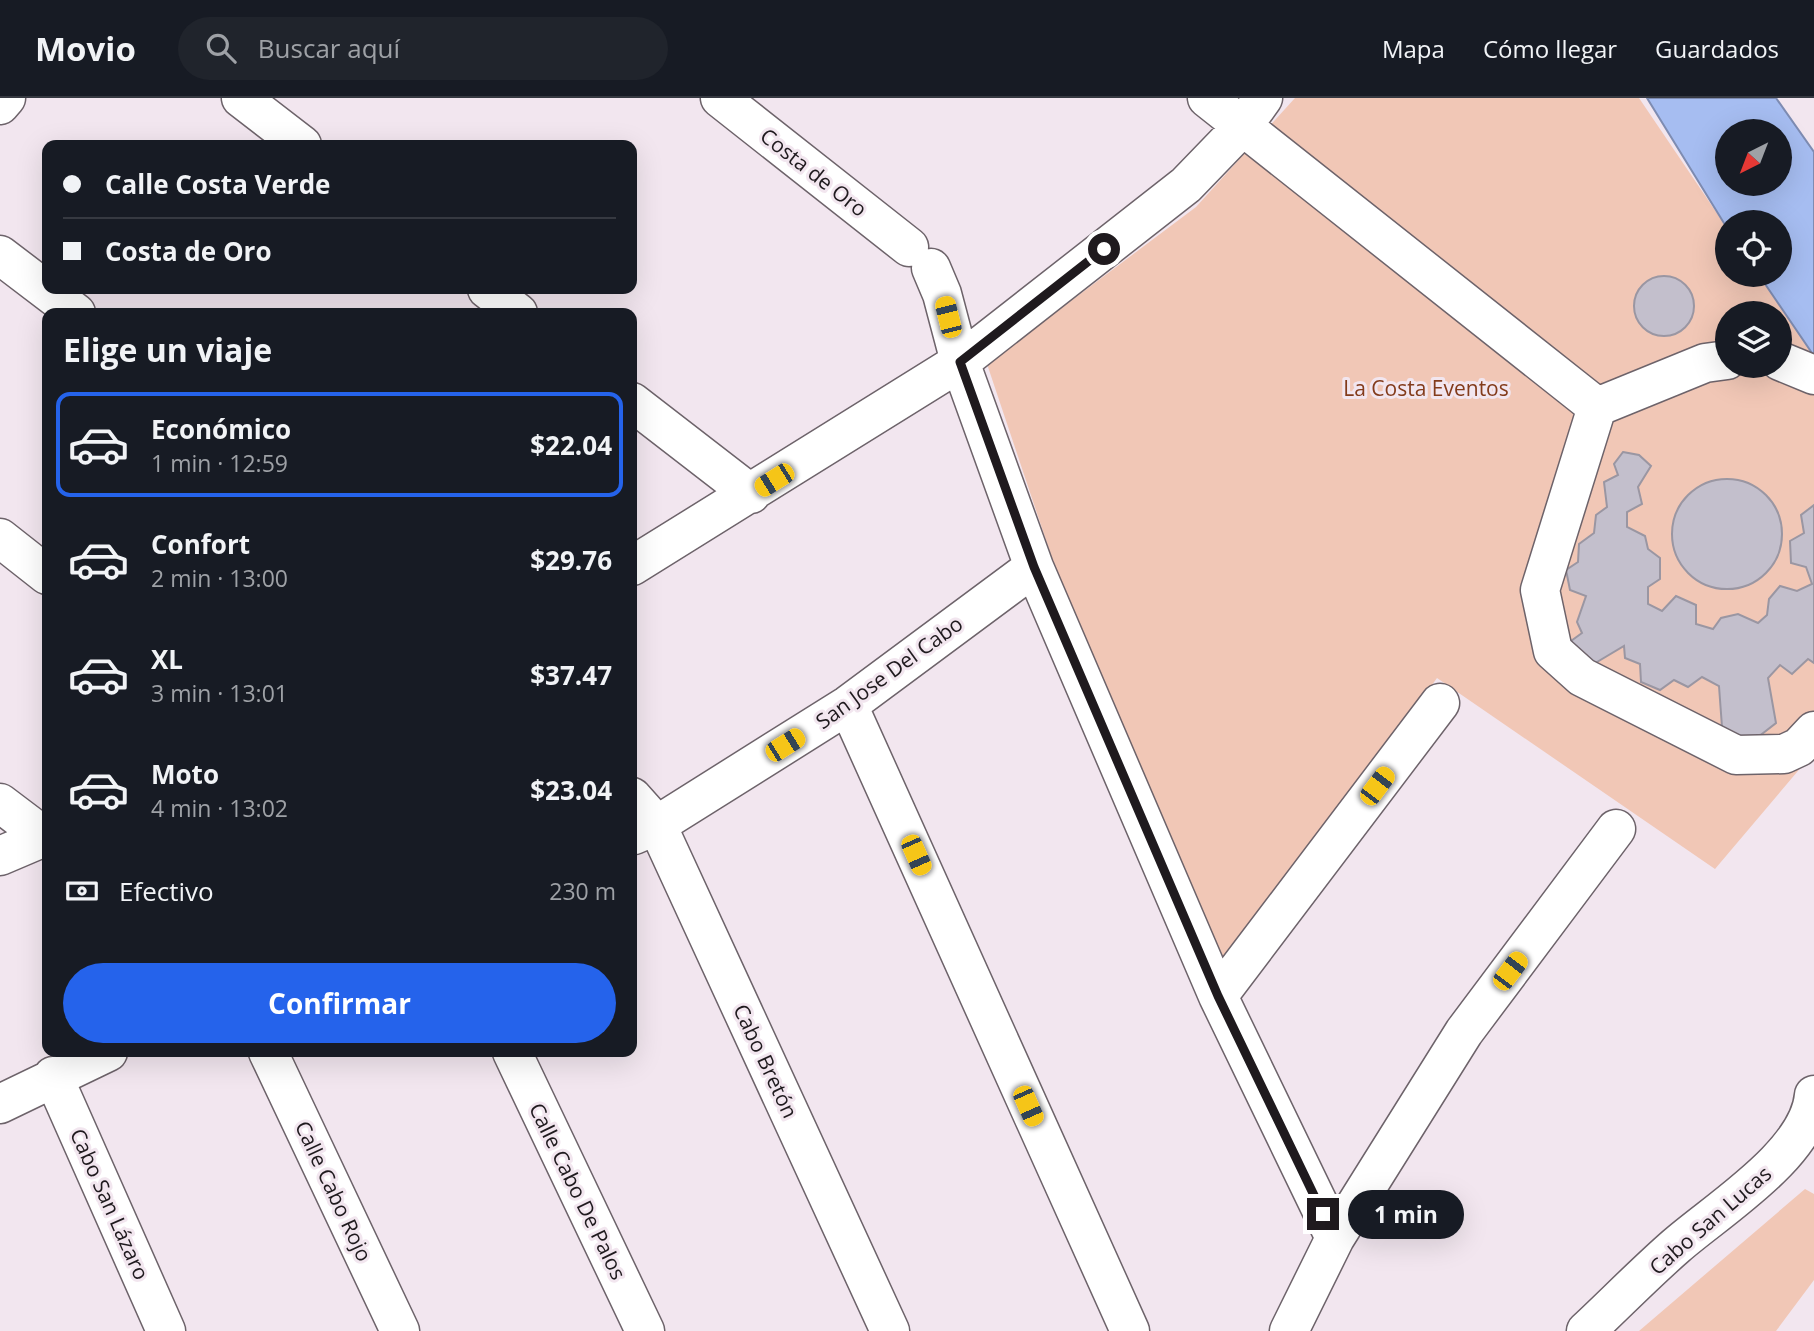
<!DOCTYPE html>
<html lang="es">
<meta charset="utf-8">
<style>
body{margin:0;font-family:"Open Sans",sans-serif;background:#20242c;color:#f1f3f6;height:100vh;display:flex;flex-direction:column;font-size:26px;white-space:nowrap}
*{box-sizing:border-box;margin:0}
p{font-size:23px;color:#9ea1a6}
.icon{flex:none;width:38px;height:38px;fill:none;stroke:currentColor;stroke-width:2;stroke-linecap:round;stroke-linejoin:round}
.map{position:relative;flex:1;overflow:hidden}
.panel{position:absolute;left:42px;top:210px;width:595px;height:749px;display:flex;flex-direction:column;background:#171b24;border-radius:14px;box-shadow:0 7px 28px #0002}
.panel>*{flex:none}
.guide{position:absolute;left:42px;top:42px;width:595px;height:154px;border-radius:14px;box-shadow:0 7px 28px #0002;display:grid;align-content:center;height:154px;padding:0 21px;background:#171b24}
.needle{width:46px;rotate:222deg}
.fabs{position:absolute;left:1715px;top:21px;display:grid;gap:14px}
.fabs a{display:grid;place-items:center;width:77px;height:77px;border-radius:50%;background:#171b24;box-shadow:0 7px 28px #0002;font-size:35px}
.end{position:absolute;width:32px;height:32px;margin:-16px;border:9px solid #1f1a1e;background:#fff;box-shadow:0 0 0 4px #fff}
.from{border-radius:50%}
.bubble{position:absolute;height:49px;border-radius:24px;background:#171b24;box-shadow:0 7px 28px #0002;font-size:23px;font-weight:700;line-height:49px;text-align:center}
.car{position:absolute;width:21px;height:42px;margin:-21px -10px;border-radius:9px;box-shadow:0 0 5px 2px #0007;background:linear-gradient(#f5c518 24%,#345 0 40%,#f5c518 0 76%,#345 0 86%,#f5c518 0)}
.guide b{display:flex;align-items:center;gap:24px;height:66px;font-size:26px}
.guide b+b{border-top:2px solid #363941}
.guide i{width:18px;height:18px;background:#f1f3f6}
ul{padding:0;list-style:none}
li{display:flex;align-items:center;gap:21px;height:105px;margin:0 14px 10px;padding:0 7px;border:4px solid transparent;border-radius:14px}
li div{flex:1}
li b{display:block;font-size:26px}
li em{font-style:normal;font-weight:700}
li.on{border-color:#2563eb}
li>.icon{width:63px;height:63px;stroke-width:1.5}
h2{padding:0 21px;font-size:32px;line-height:84px}
.pay{display:flex;align-items:center;gap:18px;height:77px;padding:0 21px;font-size:26px}
.pay p{margin-inline-start:auto}
.action{display:flex;gap:14px;margin-top:auto;padding:14px 21px}
.action a{flex:1;height:80px;border-radius:42px;background:#2563eb;color:#fff;font-size:28px;font-weight:700;line-height:80px;text-align:center}
header{display:flex;align-items:center;gap:42px;box-sizing:border-box;height:98px;padding:0 35px;background:#171b24;border-bottom:2px solid #363941}
header strong{font-size:33px}
nav{display:flex;gap:38px;margin-inline-start:auto;font-size:24px}
.search{width:490px;height:63px;background:#20242c;display:flex;align-items:center;gap:18px;box-sizing:border-box;padding:0 24px;border-radius:38px;color:#9ea1a6;font-size:26px}
.map>svg:first-child{display:block}
.green{fill:#f1c7b6;fill-rule:evenodd}
.water{fill:#a6bdf1;stroke:#7e8cb2;stroke-width:2;fill-rule:evenodd}
.building{fill:#c3bfcc;stroke:#9a96a2;stroke-width:2}
.lines{fill:none;stroke-linecap:round;stroke-linejoin:round}
.street-casing{stroke:#6d636a;stroke-width:41}
.street{stroke:#fff;stroke-width:38}
.route{stroke:#1f1a1e;stroke-width:9}
.labels{text-anchor:middle;dominant-baseline:central;stroke-width:6;stroke-linejoin:round;paint-order:stroke}
.street-label{font-size:21px;fill:#1f1a1e;stroke:#f2e6ef}
.park-label{font-size:21px;fill:#833b1b;stroke:#f2e6ef}
</style>
<header>
<strong>Movio</strong>
<div class="search"><svg class="icon" aria-label="search" viewBox="0 0 24 24"><circle cx="10" cy="10" r="6"/><path d="M15 15l6 6"/></svg>Buscar aquí</div>
<nav><a>Mapa</a><a>Cómo llegar</a><a>Guardados</a></nav>
</header>
<div class="map">
<svg width="1814" height="1233" viewBox="0 0 1814 1233">
<rect width="100%" height="100%" fill="#f2e6ef"/>
<path class="green" d="M1295,0H1639L1727,130V177H1759L1814,258V654L1715,771L1437,580L1223,877L1055,469L987,266L1196,109ZM1727,215H1780V268H1727Z
M1805,1091L1814,1096V1182L1776,1233H1639Z"/>
<path class="water" d="M1647,0H1776L1814,54V258L1759,177H1780V124H1727V130ZM1727,33H1780V86H1727Z"/>
<path class="building" d="M1634 208a30 30 0 1 1 60 0a30 30 0 1 1-60 0Z
M1623,354L1639,357L1651,368L1638,389L1642,406L1627,414V429L1645,438L1648,451L1660,460V481L1648,489V506L1662,513L1676,498L1696,507V526L1713,531L1721,520L1738,516L1758,525L1767,517L1769,501L1780,488L1797,493L1812,486L1806,469L1791,465L1790,443L1804,435L1801,417L1814,407V565L1808,561L1792,576L1780,567L1768,580L1776,625L1749,646L1722,629L1719,588L1702,579L1688,589L1674,582L1660,592L1641,584L1640,566L1625,560L1624,548L1587,570L1571,543L1582,535L1577,524L1586,498L1570,492L1566,472L1578,464L1579,446L1594,435L1596,417L1607,409L1604,384L1618,377L1614,366Z
M1672 436a55 55 0 1 1 110 0a55 55 0 1 1-110 0Z"/>
<g class="lines">
<g class="street-casing">
<path id="street" d="M241,0L302,47
M720,0L909,149
M1207,0L1597,309
M0,7L6,0
M0,157L76,215
M931,170L942,196L960,264L1034,469L1218,898L1335,1140
M487,191L518,215
M1780,263L1814,277
M632,304L751,396
M1597,309L1540,492L1553,553L1582,579L1736,657L1784,656L1799,649L1814,633
M1597,309L1705,265L1727,262
M0,440L47,477
M632,468L960,264L1186,87L1243,28L1263,0
M848,607L1130,1233
M632,699L657,727L890,1233
M0,705L45,739
M634,737L657,727L848,607L1034,469
M0,758L47,738
M1218,898L1440,605
M268,954L400,1233
M512,954L645,1233
M53,978L166,1233
M0,1006L108,954
M1289,1233L1335,1140L1464,934L1616,731
M1586,1233C1616,1205 1645,1175 1676,1148C1717,1112 1809,1056 1814,997"/>
</g>
<use href="#street" class="street"/>
</g>
<g class="lines">
<path class="route" d="M1104,151L960,264L1034,469L1218,898L1323,1116"/>
</g>
<g class="labels">
<g class="street-label">
<text transform="translate(814 74) rotate(38)">Costa de Oro</text>
<text transform="translate(889 574) rotate(-36)">San Jose Del Cabo</text>
<text transform="translate(766 963) rotate(65)">Cabo Bretón</text>
<text transform="translate(334 1093) rotate(65)">Calle Cabo Rojo</text>
<text transform="translate(578 1093) rotate(64)">Calle Cabo De Palos</text>
<text transform="translate(110 1106) rotate(66)">Cabo San Lázaro</text>
<text transform="translate(1710 1122) rotate(-41)">Cabo San Lucas</text>
</g>
<g class="park-label">
<text x="1426" y="290">La Costa Eventos</text>
</g>
</g>
</svg>
<div class="fabs">
<a><svg class="needle" viewBox="-14 -14 28 28"><path d="M0-13l5 13h-10z" fill="#e53935"/><path d="M0 13l5-13h-10z" fill="#9ea1a6"/></svg></a>
<a><svg class="icon" aria-label="locate" viewBox="0 0 24 24"><circle cx="12" cy="12" r="6"/><path d="M12 2v4M12 18v4M2 12h4M18 12h4"/></svg></a>
<a><svg class="icon" aria-label="layers" viewBox="0 0 24 24"><path d="M12 4l9 5-9 5-9-5zM3 14l9 5 9-5"/></svg></a>
</div>
<i class="end from" style="left:1104px;top:151px"></i>
<i class="end" style="left:1323px;top:1116px"></i>
<div class="bubble" style="left:1348px;top:1092px;width:116px">1 min</div>
<i class="car" style="left:948px;top:219px;rotate:346deg"></i>
<i class="car" style="left:774px;top:382px;rotate:238deg"></i>
<i class="car" style="left:785px;top:647px;rotate:58deg"></i>
<i class="car" style="left:1377px;top:688px;rotate:37deg"></i>
<i class="car" style="left:916px;top:757px;rotate:156deg"></i>
<i class="car" style="left:1510px;top:873px;rotate:37deg"></i>
<i class="car" style="left:1028px;top:1008px;rotate:156deg"></i>
<div class="guide">
<b><i class="from"></i>Calle Costa Verde</b>
<b><i></i>Costa de Oro</b>
</div>
<section class="panel">
<h2>Elige un viaje</h2>
<ul>
<li class="on"><svg class="icon" aria-label="car" viewBox="0 0 24 24"><path d="M5 17H2v-5l4-1 3-4h7l3 4 3 1v5h-3M9 17h6M6 11h13"/><circle cx="7" cy="17" r="2"/><circle cx="17" cy="17" r="2"/></svg><div><b>Económico</b><p>1 min · 12:59</p></div><em>$22.04</em></li>
<li><svg class="icon" aria-label="car" viewBox="0 0 24 24"><path d="M5 17H2v-5l4-1 3-4h7l3 4 3 1v5h-3M9 17h6M6 11h13"/><circle cx="7" cy="17" r="2"/><circle cx="17" cy="17" r="2"/></svg><div><b>Confort</b><p>2 min · 13:00</p></div><em>$29.76</em></li>
<li><svg class="icon" aria-label="car" viewBox="0 0 24 24"><path d="M5 17H2v-5l4-1 3-4h7l3 4 3 1v5h-3M9 17h6M6 11h13"/><circle cx="7" cy="17" r="2"/><circle cx="17" cy="17" r="2"/></svg><div><b>XL</b><p>3 min · 13:01</p></div><em>$37.47</em></li>
<li><svg class="icon" aria-label="car" viewBox="0 0 24 24"><path d="M5 17H2v-5l4-1 3-4h7l3 4 3 1v5h-3M9 17h6M6 11h13"/><circle cx="7" cy="17" r="2"/><circle cx="17" cy="17" r="2"/></svg><div><b>Moto</b><p>4 min · 13:02</p></div><em>$23.04</em></li>
</ul>
<div class="pay"><svg class="icon" aria-label="cash" viewBox="0 0 24 24"><path d="M3 7h18v10H3z"/><circle cx="12" cy="12" r="2"/></svg>Efectivo<p>230 m</p></div>
<div class="action"><a>Confirmar</a></div>
</section>
</div>
